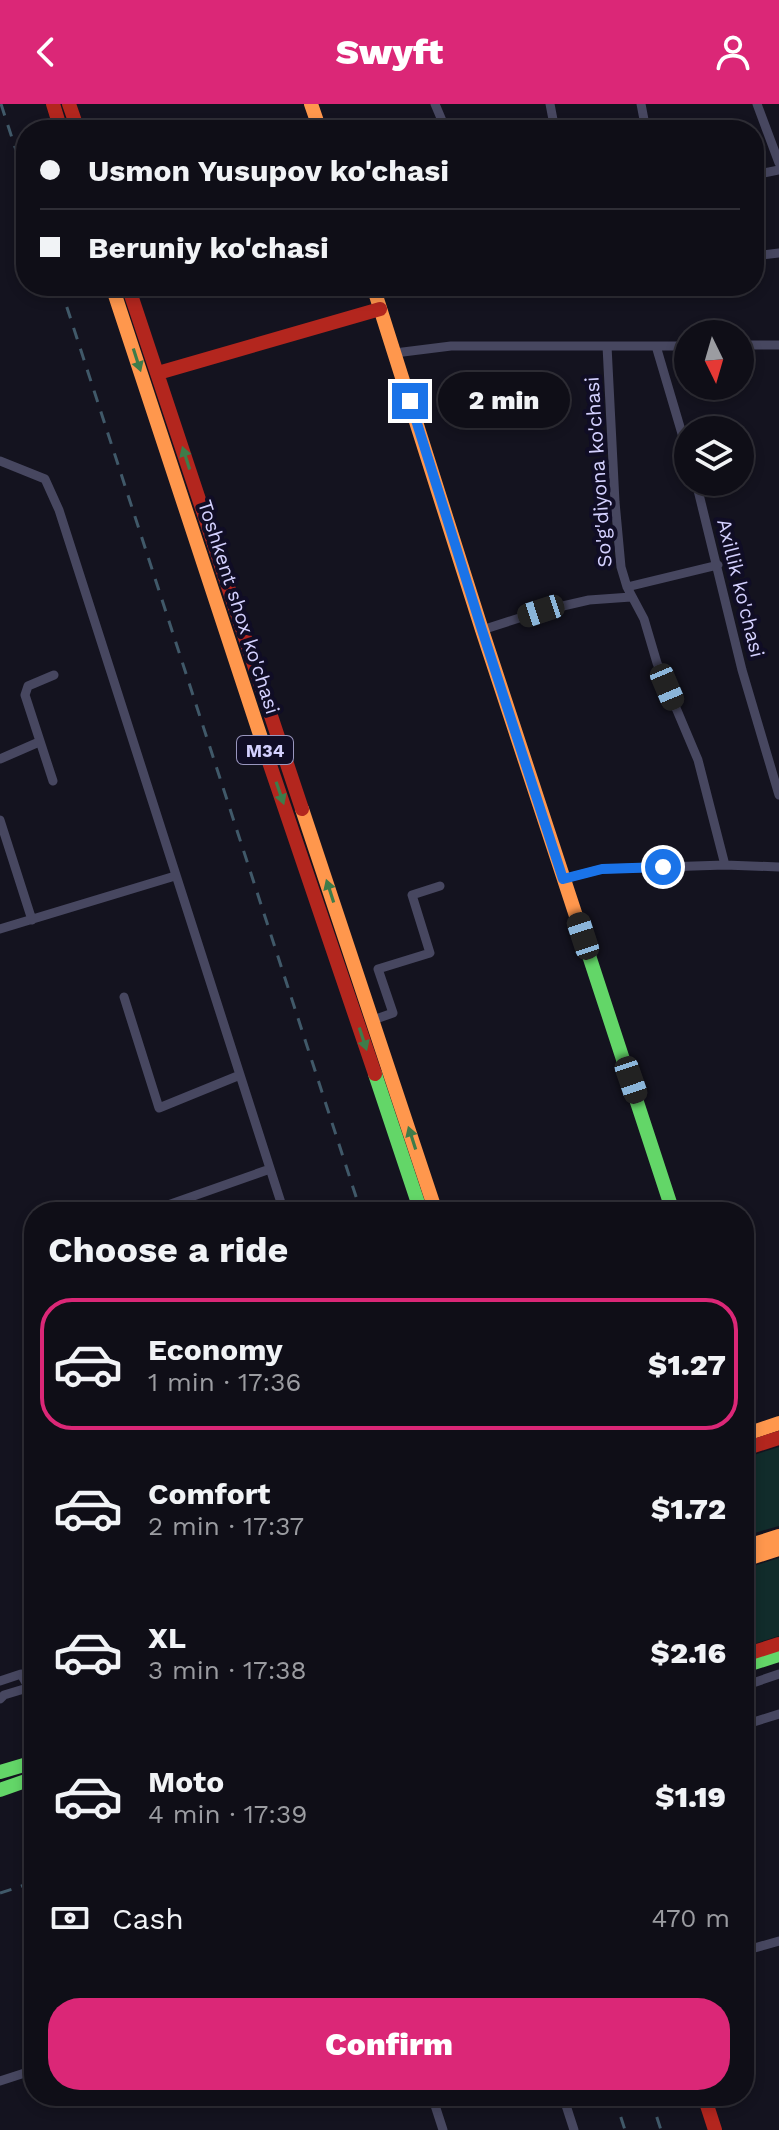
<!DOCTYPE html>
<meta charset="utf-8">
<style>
body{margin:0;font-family:"Work Sans",sans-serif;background:#181720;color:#f1f3f6;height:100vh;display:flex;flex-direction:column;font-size:30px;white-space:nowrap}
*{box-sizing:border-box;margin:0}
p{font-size:26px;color:#9b9ca1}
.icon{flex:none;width:44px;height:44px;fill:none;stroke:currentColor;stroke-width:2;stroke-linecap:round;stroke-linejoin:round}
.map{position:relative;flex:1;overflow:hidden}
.side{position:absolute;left:24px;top:1098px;width:730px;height:904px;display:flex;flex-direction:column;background:#0f0e17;border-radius:32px;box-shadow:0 4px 12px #0003,0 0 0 2px #2f2e36}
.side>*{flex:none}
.top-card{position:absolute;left:16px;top:16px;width:748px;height:176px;border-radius:32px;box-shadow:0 4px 12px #0003,0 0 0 2px #2f2e36;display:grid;align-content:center;height:176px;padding:0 24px;background:#0f0e17}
.needle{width:52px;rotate:175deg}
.tools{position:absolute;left:674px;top:216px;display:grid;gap:16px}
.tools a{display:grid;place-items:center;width:80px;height:80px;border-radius:50%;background:#0f0e17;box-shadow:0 4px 12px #0003,0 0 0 2px #2f2e36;font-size:40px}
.end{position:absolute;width:36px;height:36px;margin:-18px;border:10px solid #1a73e8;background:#fff;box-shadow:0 0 0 4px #fff}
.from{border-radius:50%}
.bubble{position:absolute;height:56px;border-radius:28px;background:#0f0e17;box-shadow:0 4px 12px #0003,0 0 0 2px #2f2e36;font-size:26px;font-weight:800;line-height:56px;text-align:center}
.car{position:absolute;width:24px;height:48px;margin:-24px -12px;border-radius:10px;box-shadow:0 0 6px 2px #0007;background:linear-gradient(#222 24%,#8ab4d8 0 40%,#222 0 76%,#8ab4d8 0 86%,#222 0)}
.top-card b{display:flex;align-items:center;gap:28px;height:76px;font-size:30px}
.top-card b+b{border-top:2px solid #2f2e36}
.top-card i{width:20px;height:20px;background:#f1f3f6}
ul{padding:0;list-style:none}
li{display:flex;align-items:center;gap:24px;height:132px;margin:0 16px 12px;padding:0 8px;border:4px solid transparent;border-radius:32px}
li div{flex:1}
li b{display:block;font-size:30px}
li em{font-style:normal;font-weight:800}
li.on{border-color:#db2777}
li>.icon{width:72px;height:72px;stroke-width:1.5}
h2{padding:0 24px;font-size:36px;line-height:96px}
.pay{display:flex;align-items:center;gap:20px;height:88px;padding:0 24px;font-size:30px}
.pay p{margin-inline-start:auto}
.primary-button{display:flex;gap:16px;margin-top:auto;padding:16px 24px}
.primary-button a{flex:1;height:92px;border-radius:32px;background:#db2777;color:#fff;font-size:32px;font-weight:800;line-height:92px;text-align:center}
header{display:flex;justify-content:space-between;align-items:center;height:104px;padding:0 24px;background:#db2777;color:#fff;font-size:36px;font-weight:800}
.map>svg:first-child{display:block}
.green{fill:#112c2b}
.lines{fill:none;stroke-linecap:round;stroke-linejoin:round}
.street{stroke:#474760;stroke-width:9}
.fast{stroke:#63d668;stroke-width:14}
.slow{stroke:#ff974d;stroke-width:14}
.jam{stroke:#b3261e;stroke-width:14}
.rail{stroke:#405969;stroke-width:3;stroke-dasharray:12 10;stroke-linecap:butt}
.oneway{fill:#3e7c4a}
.route{stroke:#1a73e8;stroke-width:10}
.labels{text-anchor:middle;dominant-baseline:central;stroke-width:8;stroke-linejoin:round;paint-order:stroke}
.shield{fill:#100d25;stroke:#9996be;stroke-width:2}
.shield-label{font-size:18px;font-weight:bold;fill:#d4d1ff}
.street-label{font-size:20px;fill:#d4d1ff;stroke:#100d25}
</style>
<header><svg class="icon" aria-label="back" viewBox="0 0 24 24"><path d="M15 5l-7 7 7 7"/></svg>Swyft<svg class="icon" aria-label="person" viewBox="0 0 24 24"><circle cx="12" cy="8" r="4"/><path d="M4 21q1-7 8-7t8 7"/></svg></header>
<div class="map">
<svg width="779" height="2026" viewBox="0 0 779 2026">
<rect width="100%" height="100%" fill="#14131f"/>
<path class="green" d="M779,1343V1422L744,1432V1354Z
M779,1454V1532L744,1543V1465Z"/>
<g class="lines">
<path class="street" d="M435,0L446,26
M550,0L555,26
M641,0L646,26
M757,0L779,59
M754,71L779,66
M754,152L779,149
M374,185L386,182
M740,241H779
M607,242L615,398L621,463L627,483L644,515L657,559L698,656L725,761
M656,242L688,350
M395,249L451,242H688
M0,357L45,375L59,406L284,1108
M696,378L742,566L779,691
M627,483L718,461
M482,526L541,507L589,496L631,493
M0,655L39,638
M53,677L25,591L28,582L54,571
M0,716L32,816
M563,775L602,765L725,761L779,763
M0,825L175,772
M124,893L159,1004L240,971
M373,916L393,909L378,865L430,849L412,791L440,782
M148,1108L270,1065
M0,1577L21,1570L29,1584L34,1599
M744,1582L779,1570
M0,1595L4,1591L34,1582
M744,1621L779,1610
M744,1847L779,1837
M0,1977L34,1966
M432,1992L443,2026
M563,1992L574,2026"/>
<path class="fast" d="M578,818L673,1108
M375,970L421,1108
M744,1562L779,1551
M0,1668L34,1658
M0,1686L34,1674"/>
<path class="slow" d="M311,0L320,26
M112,182L268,655
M373,182L482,526L578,818
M302,705L436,1108
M744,1331L779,1319
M744,1443L779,1432
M744,1456L779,1445"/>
<path class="jam" d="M53,0L61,26
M69,0L78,26
M128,182L302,705
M158,269L380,205
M268,655L375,970
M744,1345L779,1334
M744,1551L779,1540
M704,1992L715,2026"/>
<path class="rail" d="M1,0L26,77
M60,182L361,1108
M0,1789L34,1778
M614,1992L625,2026
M650,1992L661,2026"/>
</g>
<defs><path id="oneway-solid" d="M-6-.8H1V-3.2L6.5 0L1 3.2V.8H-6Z" transform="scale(2)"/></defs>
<g class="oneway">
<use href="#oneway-solid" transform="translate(137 256) rotate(72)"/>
<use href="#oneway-solid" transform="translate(186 354) rotate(-108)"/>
<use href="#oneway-solid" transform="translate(280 689) rotate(71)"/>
<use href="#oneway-solid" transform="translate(330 787) rotate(-108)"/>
<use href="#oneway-solid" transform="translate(363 935) rotate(72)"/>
<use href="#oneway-solid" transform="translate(412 1034) rotate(-108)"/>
</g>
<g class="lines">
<path class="route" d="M410,297L482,526L563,775L602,765L663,763"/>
</g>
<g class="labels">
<rect class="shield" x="237" y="632" width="56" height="28" rx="6"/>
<g class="shield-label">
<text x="265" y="646">M34</text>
</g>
<g class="street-label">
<text transform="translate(598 368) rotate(-94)">So'g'diyona ko'chasi</text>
<text transform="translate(741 484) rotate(76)">Axillik ko'chasi</text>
<text transform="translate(239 503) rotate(72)">Toshkent shox ko'chasi</text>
</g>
</g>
</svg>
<div class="tools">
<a><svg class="needle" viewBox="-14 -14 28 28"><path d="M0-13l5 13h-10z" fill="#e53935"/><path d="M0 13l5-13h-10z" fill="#9b9ca1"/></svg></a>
<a><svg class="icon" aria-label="layers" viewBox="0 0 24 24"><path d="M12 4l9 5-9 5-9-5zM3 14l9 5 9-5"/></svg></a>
</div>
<i class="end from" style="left:663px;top:763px"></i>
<i class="end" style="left:410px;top:297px"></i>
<div class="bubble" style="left:438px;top:268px;width:132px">2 min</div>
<i class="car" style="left:541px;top:507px;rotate:252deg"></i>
<i class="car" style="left:667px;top:583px;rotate:157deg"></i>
<i class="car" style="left:583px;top:832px;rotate:342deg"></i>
<i class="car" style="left:631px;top:976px;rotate:161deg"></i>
<div class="top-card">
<b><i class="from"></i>Usmon Yusupov ko'chasi</b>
<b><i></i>Beruniy ko'chasi</b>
</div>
<section class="side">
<h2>Choose a ride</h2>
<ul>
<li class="on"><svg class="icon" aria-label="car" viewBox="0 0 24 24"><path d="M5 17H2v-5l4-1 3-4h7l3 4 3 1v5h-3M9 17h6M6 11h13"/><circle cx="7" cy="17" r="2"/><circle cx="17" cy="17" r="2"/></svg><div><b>Economy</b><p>1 min · 17:36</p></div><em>$1.27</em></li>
<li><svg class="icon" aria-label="car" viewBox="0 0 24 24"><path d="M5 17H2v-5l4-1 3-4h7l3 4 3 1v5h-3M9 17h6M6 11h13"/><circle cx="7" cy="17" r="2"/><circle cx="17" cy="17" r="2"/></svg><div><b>Comfort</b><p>2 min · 17:37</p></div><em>$1.72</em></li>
<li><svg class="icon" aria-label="car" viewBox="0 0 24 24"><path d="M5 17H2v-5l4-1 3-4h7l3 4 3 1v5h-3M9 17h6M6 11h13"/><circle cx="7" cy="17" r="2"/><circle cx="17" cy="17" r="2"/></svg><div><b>XL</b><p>3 min · 17:38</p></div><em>$2.16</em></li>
<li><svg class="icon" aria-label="car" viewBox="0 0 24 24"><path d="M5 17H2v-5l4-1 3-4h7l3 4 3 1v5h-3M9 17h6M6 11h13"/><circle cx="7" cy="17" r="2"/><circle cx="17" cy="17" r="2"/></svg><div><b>Moto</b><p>4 min · 17:39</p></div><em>$1.19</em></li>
</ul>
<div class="pay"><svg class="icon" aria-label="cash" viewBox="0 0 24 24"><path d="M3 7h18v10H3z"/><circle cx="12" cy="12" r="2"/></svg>Cash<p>470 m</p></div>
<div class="primary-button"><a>Confirm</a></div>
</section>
</div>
